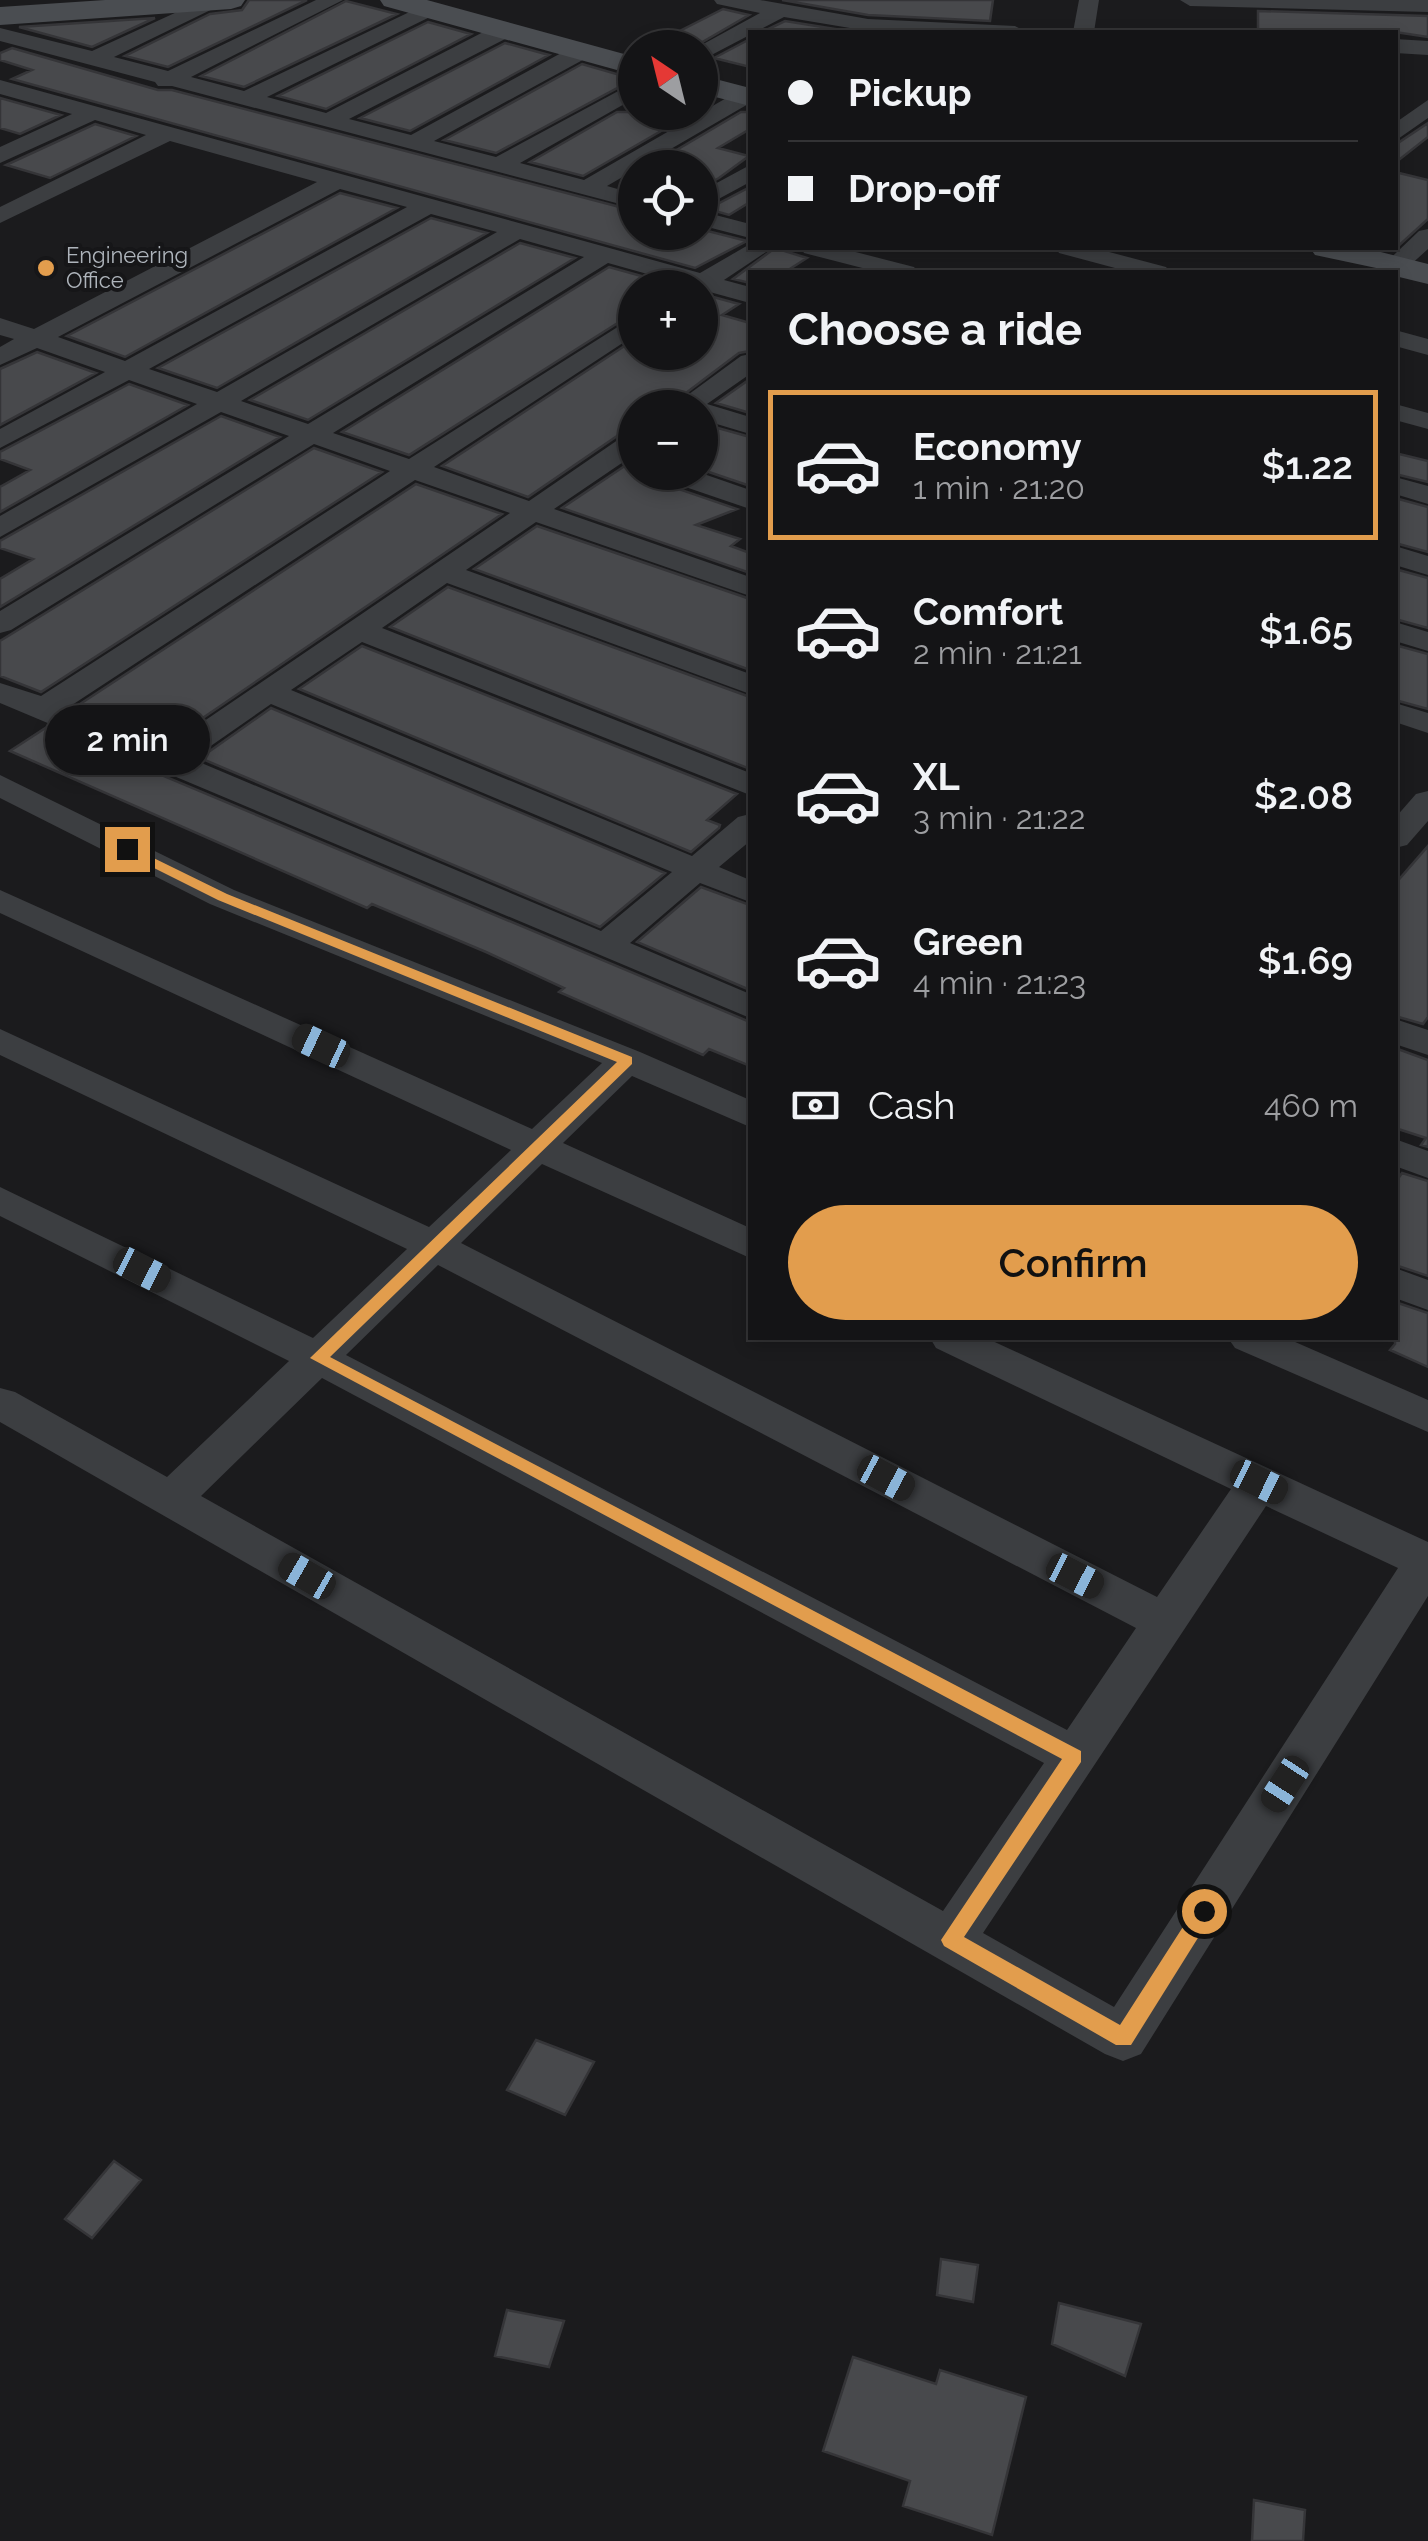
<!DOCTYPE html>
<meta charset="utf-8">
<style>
body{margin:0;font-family:Raleway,sans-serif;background:#1d1d1f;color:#f1f3f6;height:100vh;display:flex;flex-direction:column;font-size:38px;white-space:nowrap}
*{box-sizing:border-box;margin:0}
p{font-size:32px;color:#9d9ea1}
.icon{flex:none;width:55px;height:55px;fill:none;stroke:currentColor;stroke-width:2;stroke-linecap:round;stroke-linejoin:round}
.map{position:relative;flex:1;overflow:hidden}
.side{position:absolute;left:748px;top:270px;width:650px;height:1070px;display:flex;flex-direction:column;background:#141416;border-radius:0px;box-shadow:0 5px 15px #0003,0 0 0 2px #333335}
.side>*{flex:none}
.guide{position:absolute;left:748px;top:30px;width:650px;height:220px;border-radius:0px;box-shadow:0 5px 15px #0003,0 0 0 2px #333335;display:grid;align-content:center;height:220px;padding:0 40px;background:#141416}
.needle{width:65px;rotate:325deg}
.buttons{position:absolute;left:618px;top:30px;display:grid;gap:20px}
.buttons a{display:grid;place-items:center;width:100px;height:100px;border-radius:50%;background:#141416;box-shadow:0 5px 15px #0003,0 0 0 2px #333335;font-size:50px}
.end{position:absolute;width:45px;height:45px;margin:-22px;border:12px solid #e29d4d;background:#111;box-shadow:0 0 0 5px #111}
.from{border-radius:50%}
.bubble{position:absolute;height:70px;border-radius:35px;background:#141416;box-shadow:0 5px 15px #0003,0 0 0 2px #333335;font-size:32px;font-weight:600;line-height:70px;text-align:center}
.car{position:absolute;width:30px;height:60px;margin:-30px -15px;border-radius:12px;box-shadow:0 0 8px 2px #0007;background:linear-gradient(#222 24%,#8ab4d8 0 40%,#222 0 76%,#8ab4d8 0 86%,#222 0)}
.guide b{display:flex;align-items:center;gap:35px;height:95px;font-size:38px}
.guide b+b{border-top:2px solid #333335}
.guide i{width:25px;height:25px;background:#f1f3f6}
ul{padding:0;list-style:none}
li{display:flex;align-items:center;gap:30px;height:150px;margin:0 20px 15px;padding:0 20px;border:5px solid transparent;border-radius:0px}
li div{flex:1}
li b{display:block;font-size:38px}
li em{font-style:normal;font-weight:600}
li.active{border-color:#e29d4d}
li>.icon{width:90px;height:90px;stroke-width:1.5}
h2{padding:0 40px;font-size:45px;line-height:120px}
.pay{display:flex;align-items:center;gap:25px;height:110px;padding:0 40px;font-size:38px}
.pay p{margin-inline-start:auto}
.action{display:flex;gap:20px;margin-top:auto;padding:20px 40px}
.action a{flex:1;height:115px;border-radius:60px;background:#e29d4d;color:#111;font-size:40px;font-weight:600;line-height:115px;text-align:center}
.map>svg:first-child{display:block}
.building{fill:#48494c;stroke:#353538;stroke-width:2.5}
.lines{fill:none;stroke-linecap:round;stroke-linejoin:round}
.street{fill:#3c3e41;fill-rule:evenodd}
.secondary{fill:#4a4d51;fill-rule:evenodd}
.route{fill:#e29d4d}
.poi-dot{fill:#e29d4d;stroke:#161618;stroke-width:4}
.labels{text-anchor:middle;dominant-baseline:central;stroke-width:8;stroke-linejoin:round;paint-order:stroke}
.far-poi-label{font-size:22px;fill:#aeb4bb;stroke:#161618;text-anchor:start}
</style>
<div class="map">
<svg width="1428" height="2541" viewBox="0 0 1428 2541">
<rect width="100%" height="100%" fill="#1b1b1d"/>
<path class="building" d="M249,0H307L168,67L125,56L210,14L242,10Z
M782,0H993L990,21L868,15Z
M346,1L397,14L244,87L201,76Z
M723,9L749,15L692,48L656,43Z
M1258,11L1428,16V37L1395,32H1258Z
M155,18L92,47L19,27Z
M785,21L854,32H762Z
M428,22L471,34L326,109L278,96Z
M750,39V67L714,58Z
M505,43L549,55L410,131L360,118Z
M12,48L158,90H172L635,211V232H700V229L747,241L695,268L12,79L32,70L0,60V53Z
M582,64L634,79L496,153L444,140Z
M0,98L61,115L20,134L0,128Z
M617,112H694L583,176L530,162Z
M741,112H750V129L718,148L749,156L719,178L700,188V168H646Z
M1428,123V137L1395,163V145Z
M95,124L136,136L50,178L6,165Z
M1395,172L1428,180V219L1395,249Z
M750,187V202L729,215L708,209Z
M340,193L397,208L125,357L67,336Z
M431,218L487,233L217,388L158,368Z
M520,243L575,258L308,420L250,400Z
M775,248L807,258L785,272H750V283L733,279Z
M609,267L670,284L635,288V312L409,455L342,432Z
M706,295L739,304L722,315L750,323V351L739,353L666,408H635V430L623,432L528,497L442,466L635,339V352H700V298Z
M37,352L96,373L0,425V369Z
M750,379V413L716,403Z
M129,384L188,405L0,512V487L30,470L0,459V452Z
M221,416L280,437L0,607V579L33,559L0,548V541Z
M700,423L750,437V486L700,469Z
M314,448L382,472L41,692L0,676V641Z
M1395,453L1428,461V482L1395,474Z
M635,459V472H645L658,482L737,509L696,525L740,539L731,546L750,553V573L562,508Z
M416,484L502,514L166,743L77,706Z
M1395,498L1428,507V552L1395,543Z
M537,526L750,599V670L474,569Z
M1395,569L1428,578V628L1395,619Z
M448,587L750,697V769L390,627Z
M1395,645L1428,654V709L1395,700Z
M362,646L737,794L707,820L720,825L719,828L691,852L299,689Z
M271,708L665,873L600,927L200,758Z
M47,727L750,1022V1066L709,1049L703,1055L559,992L564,988L486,952L372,904L367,908L10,751Z
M1428,846V1017L1423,1024L1395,1016V884Z
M701,887L750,905V990L637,942Z
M1395,1048L1428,1060V1147L1421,1145L1426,1138L1395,1128Z
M1402,1173L1428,1181V1276L1395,1265V1183Z
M1395,1302L1428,1313V1367L1390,1350L1395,1344Z
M536,2040L594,2062L565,2115L507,2090Z
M114,2161L141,2180L92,2238L65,2219Z
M941,2259L978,2265L973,2302L937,2295Z
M1059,2303L1141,2324L1125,2376L1052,2344Z
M507,2310L564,2321L549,2367L495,2356Z
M853,2357L936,2384L940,2370L1026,2397L992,2535L903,2506L910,2481L823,2451Z
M1254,2500L1305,2510L1303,2541H1252Z"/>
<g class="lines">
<path class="street" d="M203,0L229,1L114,57L168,71L316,0H343L191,77L244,91L422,6H436L440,10L436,14L267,97L326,113L495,26H511L514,31L511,36L349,119L411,135L574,46H590L593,51L590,56L434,141L496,157L635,82V98L520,163L584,180L742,89L750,87V103L607,186L635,194V208L172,86H158L155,82L0,41V28L92,51Z
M714,0H760L868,19L1015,26L1026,32L868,31L784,17L700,61V48H696L760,13L717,4Z
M1079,0H1099L1094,32H1073Z
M1180,0H1428V12L1190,6Z
M1395,39L1428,41V55L1395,53Z
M0,80L700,273L750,244V248H772L724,280L750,287V303L706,291L700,294V288H681L683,284L608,263L333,433L409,459L635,316V335L434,467L529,501L625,435L635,433V454L554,509L750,577V596L536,522L466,570L750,674V694L447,583L382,628L750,773V795L362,642L291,690L692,856L738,817L750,814V841L719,867L750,880V902L700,883L630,943L750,994V1018L0,703V683L41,696L390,471L314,444L11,630L0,633V611L289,436L221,412L0,537V516L197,404L129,380L0,448V429L105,372L37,348L0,365V347L14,339L0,335V318L34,329L317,182L170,141L0,223V207L146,135L95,120L0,163V147L72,114L0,94ZM340,189L407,207L125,361L58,337ZM431,214L497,232L217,392L149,369ZM520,239L584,257L308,424L241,401ZM415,480L510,513L166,747L69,707ZM271,704L672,872L601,931L192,759Z
M1428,100V118L1395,141V123Z
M750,165V182L700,209V192Z
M700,211L750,224V238L700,225Z
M1428,229V249L1397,277L1395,272H1376L1419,231Z
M801,248H840L914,267L918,272H878L804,253Z
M1056,248H1094L1166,267L1170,272H1130L1059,253Z
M1395,330L1428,339V355L1395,346Z
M750,354V374L707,404L750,417V434L700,419V408H670L741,356Z
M1395,404L1428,413V429L1395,420Z
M655,472H698L750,490V509L659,478Z
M1395,477L1428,486V504L1395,494Z
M1395,546L1428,556V575L1395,565Z
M1395,622L1428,632V651L1395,641Z
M1395,703L1428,713V733L1395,722Z
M0,775L234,890L640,1052L750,1100V1127L632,1076L563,1143L750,1228V1258L542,1164L461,1243L1157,1597L1231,1489L936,1348L930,1338H986L1428,1542V1596L1141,2054L1123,2061L1105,2054L0,1422V1388L15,1392L167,1477L289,1361L0,1216V1187L313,1338L407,1249L0,1055V1029L429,1227L511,1150L0,913V890L532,1129L602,1063L210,904L0,798ZM438,1265L1136,1628L1067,1730L346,1355ZM322,1378L1044,1763L943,1911L201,1496ZM1266,1506L1398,1568L1114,2007L983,1933Z
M1428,791V821L1407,845L1395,848V818L1416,794Z
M1395,1019L1428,1030V1055L1395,1044Z
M1395,1139L1428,1151V1178L1395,1166Z
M1395,1268L1428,1280V1310L1395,1298Z
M1228,1338H1286L1428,1400V1432L1235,1348Z"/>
<path class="secondary" d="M105,0H245L241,6L231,9L0,25V7Z
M380,0H427L635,57V75L384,6Z
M700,75L750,88V106L700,93Z
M1310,248H1365L1428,264V284L1395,276V272L1315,255Z"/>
</g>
<path class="route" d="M127,845L227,894L632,1057V1064L330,1357L1081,1751V1762L964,1937L1120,2025L1197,1905H1211V1917L1131,2045H1116L944,1946L941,1940L1062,1759L310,1358L617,1062L218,900L122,852L120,849Z"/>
<circle class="poi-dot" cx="46" cy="268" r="10"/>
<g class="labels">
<g class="far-poi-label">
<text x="66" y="255">Engineering<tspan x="66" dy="25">Office</tspan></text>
</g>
</g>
</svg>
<div class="buttons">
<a><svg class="needle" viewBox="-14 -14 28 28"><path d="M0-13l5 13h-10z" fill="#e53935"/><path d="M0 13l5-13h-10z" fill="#9d9ea1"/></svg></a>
<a><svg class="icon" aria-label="locate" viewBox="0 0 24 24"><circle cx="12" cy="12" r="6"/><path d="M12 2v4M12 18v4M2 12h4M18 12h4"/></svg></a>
<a>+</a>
<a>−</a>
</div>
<i class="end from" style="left:1204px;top:1911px"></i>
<i class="end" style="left:127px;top:849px"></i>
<div class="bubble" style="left:45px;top:705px;width:165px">2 min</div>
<i class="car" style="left:321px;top:1046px;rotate:295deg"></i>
<i class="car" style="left:142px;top:1270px;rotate:117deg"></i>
<i class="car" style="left:886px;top:1478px;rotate:118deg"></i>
<i class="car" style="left:1259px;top:1482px;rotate:116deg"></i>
<i class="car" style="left:307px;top:1576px;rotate:300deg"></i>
<i class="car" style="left:1075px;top:1576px;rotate:117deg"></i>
<i class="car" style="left:1285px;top:1784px;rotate:213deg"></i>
<div class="guide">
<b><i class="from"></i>Pickup</b>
<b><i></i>Drop-off</b>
</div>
<section class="side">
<h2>Choose a ride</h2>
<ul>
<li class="active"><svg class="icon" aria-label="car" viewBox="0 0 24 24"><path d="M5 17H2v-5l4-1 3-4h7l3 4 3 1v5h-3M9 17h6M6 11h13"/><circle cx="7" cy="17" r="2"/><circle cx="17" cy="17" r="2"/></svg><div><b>Economy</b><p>1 min · 21:20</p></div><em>$1.22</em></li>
<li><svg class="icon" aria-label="car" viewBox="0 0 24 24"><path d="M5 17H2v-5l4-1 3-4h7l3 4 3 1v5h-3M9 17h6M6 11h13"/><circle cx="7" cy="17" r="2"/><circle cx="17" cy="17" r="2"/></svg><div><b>Comfort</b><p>2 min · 21:21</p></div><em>$1.65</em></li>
<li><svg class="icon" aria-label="car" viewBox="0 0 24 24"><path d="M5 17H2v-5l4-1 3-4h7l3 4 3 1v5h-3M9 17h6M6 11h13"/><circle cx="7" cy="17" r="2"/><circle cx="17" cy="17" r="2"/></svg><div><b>XL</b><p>3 min · 21:22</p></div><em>$2.08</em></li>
<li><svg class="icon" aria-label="car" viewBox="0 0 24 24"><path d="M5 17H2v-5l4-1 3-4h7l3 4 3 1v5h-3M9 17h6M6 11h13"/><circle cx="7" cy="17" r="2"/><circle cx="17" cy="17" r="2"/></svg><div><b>Green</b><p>4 min · 21:23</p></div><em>$1.69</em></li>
</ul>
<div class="pay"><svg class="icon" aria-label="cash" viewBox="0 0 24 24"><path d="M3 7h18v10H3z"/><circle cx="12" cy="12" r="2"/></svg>Cash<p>460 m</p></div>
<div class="action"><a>Confirm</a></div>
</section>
</div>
